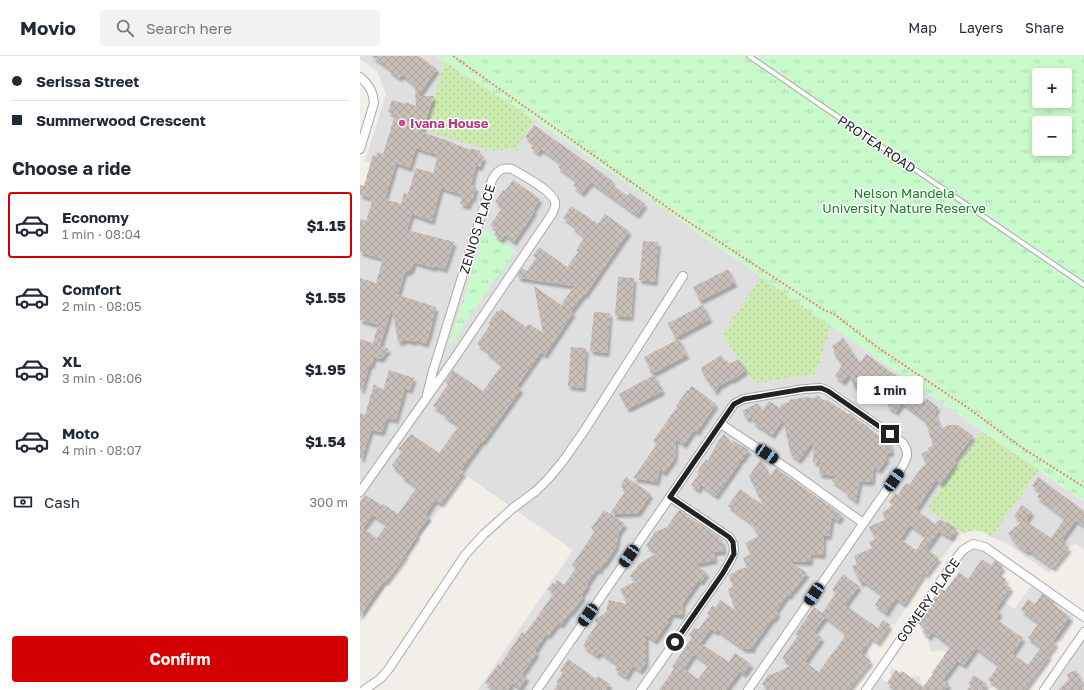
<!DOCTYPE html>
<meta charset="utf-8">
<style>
body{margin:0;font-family:"Golos Text",sans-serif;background:#f2f2f3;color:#1f2937;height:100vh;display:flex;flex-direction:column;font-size:15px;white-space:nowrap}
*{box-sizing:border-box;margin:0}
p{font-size:13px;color:#747a83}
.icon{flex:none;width:22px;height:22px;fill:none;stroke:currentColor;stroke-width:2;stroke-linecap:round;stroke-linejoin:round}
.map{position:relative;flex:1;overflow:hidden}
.details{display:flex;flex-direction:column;background:#fff;width:360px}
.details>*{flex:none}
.guide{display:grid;align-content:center;height:88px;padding:0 12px;background:#fff}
.tools{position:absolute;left:672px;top:12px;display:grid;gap:8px}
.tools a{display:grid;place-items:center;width:40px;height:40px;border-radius:4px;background:#fff;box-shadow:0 2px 6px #0003;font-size:20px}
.end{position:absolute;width:18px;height:18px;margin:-9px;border:5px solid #222;background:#fff;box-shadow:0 0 0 2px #fff}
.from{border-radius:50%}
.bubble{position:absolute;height:28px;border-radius:4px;background:#fff;box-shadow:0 2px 6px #0003;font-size:13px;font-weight:700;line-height:28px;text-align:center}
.car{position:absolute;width:12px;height:24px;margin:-12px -6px;border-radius:5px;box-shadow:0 0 3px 1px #0007;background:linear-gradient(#222 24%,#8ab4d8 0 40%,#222 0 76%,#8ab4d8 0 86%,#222 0)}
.guide b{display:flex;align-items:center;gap:14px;height:38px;font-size:15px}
.guide b+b{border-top:1px solid #e0e1e3}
.guide i{width:10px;height:10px;background:#1f2937}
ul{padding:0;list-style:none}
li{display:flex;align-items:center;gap:12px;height:66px;margin:0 8px 6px;padding:0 4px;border:2px solid transparent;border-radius:4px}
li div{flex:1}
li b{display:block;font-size:15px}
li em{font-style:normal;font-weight:700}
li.active{border-color:#d40000}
li>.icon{width:36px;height:36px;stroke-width:1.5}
h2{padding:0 12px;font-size:18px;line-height:48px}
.pay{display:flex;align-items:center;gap:10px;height:44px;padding:0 12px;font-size:15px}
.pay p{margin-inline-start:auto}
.action{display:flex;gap:8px;margin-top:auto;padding:8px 12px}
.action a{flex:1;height:46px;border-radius:4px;background:#d40000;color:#fff;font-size:16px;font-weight:700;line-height:46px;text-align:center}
header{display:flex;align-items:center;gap:24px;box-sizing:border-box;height:56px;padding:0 20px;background:#fff;border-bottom:1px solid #e0e1e3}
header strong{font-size:19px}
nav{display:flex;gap:22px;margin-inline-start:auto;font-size:14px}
.search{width:280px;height:36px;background:#f2f2f3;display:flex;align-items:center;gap:10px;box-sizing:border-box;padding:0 14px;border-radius:4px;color:#747a83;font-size:15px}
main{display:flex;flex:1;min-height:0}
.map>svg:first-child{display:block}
.residential{fill:#e0dfdf}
.grass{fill:url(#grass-dots)}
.park{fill:url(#park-tufts);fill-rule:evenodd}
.building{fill:url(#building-cross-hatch);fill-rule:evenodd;filter:url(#shadow)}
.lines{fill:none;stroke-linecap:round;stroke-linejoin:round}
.lane-casing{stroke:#a9a9a9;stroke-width:6}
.street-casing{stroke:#a9a9a9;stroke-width:10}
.path{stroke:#fa8072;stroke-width:2;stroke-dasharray:2 2;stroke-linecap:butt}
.lane{stroke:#fff;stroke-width:4}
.street{stroke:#fff;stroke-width:8}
.route{stroke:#222;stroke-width:5}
.hotel-dot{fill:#d1479c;stroke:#fff;stroke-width:1.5}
.labels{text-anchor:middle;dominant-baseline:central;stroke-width:3;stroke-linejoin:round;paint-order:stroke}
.hotel-label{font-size:13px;font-weight:bold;fill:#b23c85;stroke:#fff;text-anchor:start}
.street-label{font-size:13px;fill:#222;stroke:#fff}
.park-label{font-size:13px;fill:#0c8416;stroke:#fff}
</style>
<header>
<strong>Movio</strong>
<div class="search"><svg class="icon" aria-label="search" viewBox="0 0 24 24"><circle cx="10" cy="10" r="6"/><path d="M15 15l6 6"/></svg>Search here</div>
<nav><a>Map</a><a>Layers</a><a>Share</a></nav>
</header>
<main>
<section class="details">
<div class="guide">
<b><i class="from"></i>Serissa Street</b>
<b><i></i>Summerwood Crescent</b>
</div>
<h2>Choose a ride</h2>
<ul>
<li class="active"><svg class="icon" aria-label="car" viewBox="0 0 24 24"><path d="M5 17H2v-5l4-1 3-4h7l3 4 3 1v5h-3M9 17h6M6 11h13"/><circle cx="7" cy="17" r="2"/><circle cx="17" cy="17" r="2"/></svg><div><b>Economy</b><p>1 min · 08:04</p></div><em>$1.15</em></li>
<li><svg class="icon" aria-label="car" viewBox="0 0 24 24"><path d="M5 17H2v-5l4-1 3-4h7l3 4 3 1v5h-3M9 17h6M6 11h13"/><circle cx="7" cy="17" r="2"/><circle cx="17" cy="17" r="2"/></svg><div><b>Comfort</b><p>2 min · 08:05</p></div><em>$1.55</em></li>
<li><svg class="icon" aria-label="car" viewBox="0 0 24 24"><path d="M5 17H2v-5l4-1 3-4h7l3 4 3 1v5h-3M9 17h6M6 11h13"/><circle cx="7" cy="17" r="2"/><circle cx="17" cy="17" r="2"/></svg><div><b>XL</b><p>3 min · 08:06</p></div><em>$1.95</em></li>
<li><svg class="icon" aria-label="car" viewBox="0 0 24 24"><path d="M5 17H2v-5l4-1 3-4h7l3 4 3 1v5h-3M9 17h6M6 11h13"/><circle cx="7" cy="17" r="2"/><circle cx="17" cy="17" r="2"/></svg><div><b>Moto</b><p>4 min · 08:07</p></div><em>$1.54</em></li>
</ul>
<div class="pay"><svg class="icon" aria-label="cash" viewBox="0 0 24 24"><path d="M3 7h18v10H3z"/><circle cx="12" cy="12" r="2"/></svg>Cash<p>300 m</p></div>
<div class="action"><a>Confirm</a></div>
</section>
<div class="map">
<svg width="724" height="634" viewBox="0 0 724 634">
<defs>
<pattern id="grass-dots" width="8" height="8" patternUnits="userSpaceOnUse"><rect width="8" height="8" fill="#cdebb0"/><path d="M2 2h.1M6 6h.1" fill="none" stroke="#b0c997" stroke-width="1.8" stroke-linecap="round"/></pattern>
<pattern id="park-tufts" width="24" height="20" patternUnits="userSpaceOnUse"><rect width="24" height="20" fill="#c8facc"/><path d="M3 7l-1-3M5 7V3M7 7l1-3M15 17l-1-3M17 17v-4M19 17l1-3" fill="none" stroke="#acd6af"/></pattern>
<pattern id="building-cross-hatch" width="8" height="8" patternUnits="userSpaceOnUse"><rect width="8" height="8" fill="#c7bfb8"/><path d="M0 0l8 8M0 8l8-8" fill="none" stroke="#aba49e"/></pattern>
<filter id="shadow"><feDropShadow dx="2.5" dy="4" stdDeviation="1" flood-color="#0004"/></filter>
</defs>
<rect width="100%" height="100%" fill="#f2efe9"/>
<path class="residential" d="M0,0H76L175,64L291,144L724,446V494L717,488L711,489L700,504L693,500L687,508L693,512L689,517L646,487L631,481L622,474L609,475L604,478L597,473L594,478L596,483L582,502H579L566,519L564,517L551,535L550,539L544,548L547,550L535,568L531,569L518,587L511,582L506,589L511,605L488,634H118L213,494L104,418L0,567V129L4,130L11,107L5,105L26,38L17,15L0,3Z
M619,490L645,508L636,521L639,523L641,520L646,523L644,527L651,532L643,545L655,553L671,530H675L713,557L714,567L701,586L697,584L688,599L689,600L683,609L680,607L673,621L674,622L671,626L670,625L664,634H642L637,630L630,632L627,628L622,634H512L520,622L527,626L532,620L529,617L532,612L540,617L542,615L551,621L560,620L562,628L564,629L575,619L572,617L586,597L582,594L571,596L568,586L569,581L562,576L565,572L557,567L565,556L572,561L577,554L569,548L574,542L575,543L577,542L576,541L581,533L585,535L599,516L596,511L608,491Z
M724,585V634H691L700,619Z"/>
<path class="grass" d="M85,6L175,64L157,90L158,95L151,93L131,95L64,74Z
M401,221L471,270L455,318L395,327L362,278Z
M621,375L679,414L631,481C621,474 615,471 604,478L567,452Z"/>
<path class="park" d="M76,0H724V445L471,270L291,144L175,64ZM679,19H705V45H679ZM679,67H705V93H679Z
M125,173L155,195L88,292Z"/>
<path class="building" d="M11,0H59L77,13L58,40H74L62,76L94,87V88L111,94V92L120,95L119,99L124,101L120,111L116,110L111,129L116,131L113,143L111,142L108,150L100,148L102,140H100V138L81,132L72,165L52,158L47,174L94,186L85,213L74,210V212L54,206L52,213H51L50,215H48V216H45L38,239L76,251L70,276L66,288L55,284L54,286L47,284L38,286L32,252L20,290L29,293L21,303L14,301L12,309L10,308L2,334H0V283L13,287L18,269L0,264V222L16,227L23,203L0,196V163L6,165L12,146H10L11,142L0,139V129L4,130L13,99L16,100L17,96L23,98L35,59L28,56L32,44L45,48V46L56,50L55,29L42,19L39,22L29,15L30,13ZM56,92L78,99L73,117L56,112L48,138L44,137L41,148L25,143L36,107L50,112Z
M174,69L253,125L251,128L268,140L270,137L285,148L277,159L231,126L222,137L213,130L217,125L198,111L201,107L181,93L178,97L171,92L174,88L165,81Z
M153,124L180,143L173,154L175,155L154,186L145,179L141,184L134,179L137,174L130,169L143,151L135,146L143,134L145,135Z
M211,150L238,168L245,158L269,175L225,239L224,238L211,255L213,257L185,299L181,296L157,330L161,333L123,386L122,385L101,414L104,416L81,448L75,444L66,458L69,461L56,478L58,479L45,498L46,499L26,526L24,525L0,560V446L5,439L22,449L23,448L38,458L57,431L41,420L42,418L33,411L32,409L42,396L38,393L51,378L79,397L99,370L83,359L84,357L73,350L88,328L85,326L93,314L123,335L141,310L139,308L140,307L126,296L127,295L117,288L130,269L128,268L137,255L139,256L141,253L166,271L169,268L183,277L174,230L201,249L214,230L160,222L157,220L162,212L167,215L176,202L173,200L179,191L207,211L218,196L216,194L225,181L212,171L213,169L203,162ZM13,459L27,468L17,482L3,472Z
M283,185L298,186L295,226L279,224Z
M368,213L375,227L340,245L333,231Z
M258,221L274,222L271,261L255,260Z
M343,249L350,263L315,282L308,267Z
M234,256L250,257L247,297L230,295Z
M483,282L500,307L506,298L548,328L543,335L559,346L562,343L565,345L567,343L578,351L575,356L580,373L588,369H598L613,380L594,405L596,406L581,428L576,424L556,454L575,468L580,463L586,467L587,466L597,473L591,482L579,475L566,493L579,502L566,519L564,517L544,548L536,542L526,557L515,549L522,538L503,525L501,528L492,510L497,508L494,500L512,492L509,486L515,483L509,471L526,463L522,457L533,449L529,447L535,437L538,439L546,427L549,429L562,411L567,408L561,398L569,394L568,392L573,389L565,364L542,347L536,356L527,350L531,344L507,343L500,338L507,327L493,330L490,317L483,326L475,320L482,309L473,296L475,295L472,290ZM550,469L566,480L556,494L540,483Z
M319,283L327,299L292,318L284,301Z
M211,291L226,292L223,332L208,330Z
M361,299L365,305L367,304L369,308L379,303L386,314L383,316V317L372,324L371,323L359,330L355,336L341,314V312Z
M29,314L54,322L50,334L45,332L36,364L27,362L22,376L11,374L2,403L0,402V357L5,359L14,328L23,334Z
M294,319L303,335L267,353L259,338Z
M332,330L356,348L337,376L334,374L324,389L316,383L315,402L304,417L300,413L297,426L273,422L297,388L293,385L317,351L316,350L327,334L328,335Z
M457,339L465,345L466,343L489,359L490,357L525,385L529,384L532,396L526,398L527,403L519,414L514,411L512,426L500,425L496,445L485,437L486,435L472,425L476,420L459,418L460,407L453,406L454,384L439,404L431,399L423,364L412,379L394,367L391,361L387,363L382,355L398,347L402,355L409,345L420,352L422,348L430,346L429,344L446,341L454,342Z
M364,378L375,391L372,384L389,394L382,404L381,403L378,409L356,440L341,429L338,434L331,429L339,418L337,416L346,403L348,405L357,387Z
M401,403L410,420L416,412L482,459L478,465L472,461L469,480H464L463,499L451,498L450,506L429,505L447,517L433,535V534L429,540L427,539L416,555L418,557L413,564L412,563L393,590V593H384L357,574L356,576L351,573L340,587L369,606L375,597L391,608L384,618L380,615L366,634H299L314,613L312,611L332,581L329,579L334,572L339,573L349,559L347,558L352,550L356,551L360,544L375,554L368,533L373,531L369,519L376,516L375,515L387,511L383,502L391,498L385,487L399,480L390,466L368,450L380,433L403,449L389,420ZM334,598L349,609L338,623L324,613Z
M266,421L291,438L278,457L251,458L265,468L259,476L256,491L244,509L243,508L239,515L237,513L227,528L228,529L222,538L223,541L211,557L210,556L201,569L198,567L188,580L186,578L175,595L177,597L162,618L167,621L160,632L152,627L148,634H135L125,627L138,608L140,609L162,576L165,578L194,537L188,533L193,527L195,528L197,524L204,529L216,512L212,509L235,475L231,472L244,454L250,458L266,434L261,431L262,429L261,428Z
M678,421L724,455V470L716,464L702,483L704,484L702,487L709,492L693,512L668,494L667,496L656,488L648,477L662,466L654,460L662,449L672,456L666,465L691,482L705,462L677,441L681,436L672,430Z
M319,454L359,481V484L362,483L364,495L354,496L355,504L335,508L347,517L341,526L339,524L323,547L322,559L311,558V562L309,561V565L295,585L286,579V607L280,615L273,610L266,621L255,614L258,609L240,596L237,600L223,590L226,585H225L237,568L235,564L246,556L249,544L267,548L260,533L277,525L270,520L279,508L297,497L286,490L295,476L307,471Z
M622,503L631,510L635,504L643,511L638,518L646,523L644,526L651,532L636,553L640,556L636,563L663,582L652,598L668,609L681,591L668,582L679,567L661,554L668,543L675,548L682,538L694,546L693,548L710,561L693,585L696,587L687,599L689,600L664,634H642L628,624L639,609L616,592L604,609L597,605L583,624L589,628L584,634H538L527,627L536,614L540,617L542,615L563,631L573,618L572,617L591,590L572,576L569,581L562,576L565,572L558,567L582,533L585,535L599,516L608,523Z
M483,518L499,530L485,549L518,572L523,564L530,569L518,587L511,582L501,597L511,605L488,634H411L402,628L409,618L411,619L432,609L422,602L438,580L435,578L454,551L462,557L476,537L472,534ZM465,561L485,576L483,579L485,580L459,616L445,606L462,582L454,576Z
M208,603L236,623L238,620L250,628L246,634H194L198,627L196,626L203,617L200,615Z
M716,614L724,631V634H698L709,623L707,618Z
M614,619L627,628L622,634H607L611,630L608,628Z"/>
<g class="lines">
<g class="lane-casing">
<path id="lane" d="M389,0L724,229"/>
</g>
<g class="street-casing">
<path id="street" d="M0,21C9,29 13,35 14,47L0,93
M361,368L431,415L503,467
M0,436L94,303L192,158C194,154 196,150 195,146C193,135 162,119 152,113C141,111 137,115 132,124L73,315L67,339
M4,634L20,623L28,614L105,499L123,479L153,452L176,435L189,422L203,405L224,375L323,220
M177,634L374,348L384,343L444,333L461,332L468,335L543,387C550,397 547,403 541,413L388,634
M281,634L363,517C370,505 380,494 369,481L310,441
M506,634L598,500L603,494L613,488L625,491L724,561
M684,634L724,576"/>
</g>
<path class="path" d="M93,0L318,159L464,254L474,258L517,291L608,352L661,391L724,431"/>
<use href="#lane" class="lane"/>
<use href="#street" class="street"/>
</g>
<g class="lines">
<path class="route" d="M315,586L363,517L374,498L373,486L369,481L310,441L374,348L384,343L444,333L461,332L468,335L530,378"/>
</g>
<circle class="hotel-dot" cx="42" cy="67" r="4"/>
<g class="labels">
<g class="hotel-label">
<text x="50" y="67">Ivana House</text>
</g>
<g class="street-label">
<text transform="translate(517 88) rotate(34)">PROTEA ROAD</text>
<text transform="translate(117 173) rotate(-73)">ZENIOS PLACE</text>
<text transform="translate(568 544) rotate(-55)">GOMERY PLACE</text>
</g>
<g class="park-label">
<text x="544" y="137">Nelson Mandela<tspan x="544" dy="15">University Nature Reserve</tspan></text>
</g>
</g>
</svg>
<div class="tools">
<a>+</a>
<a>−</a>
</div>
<i class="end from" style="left:315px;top:586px"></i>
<i class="end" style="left:530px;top:378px"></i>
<div class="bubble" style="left:497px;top:320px;width:66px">1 min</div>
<i class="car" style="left:407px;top:398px;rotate:124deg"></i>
<i class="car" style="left:534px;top:424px;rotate:35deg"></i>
<i class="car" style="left:269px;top:500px;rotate:215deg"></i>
<i class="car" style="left:454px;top:538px;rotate:214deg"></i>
<i class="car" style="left:228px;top:559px;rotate:215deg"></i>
</div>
</main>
